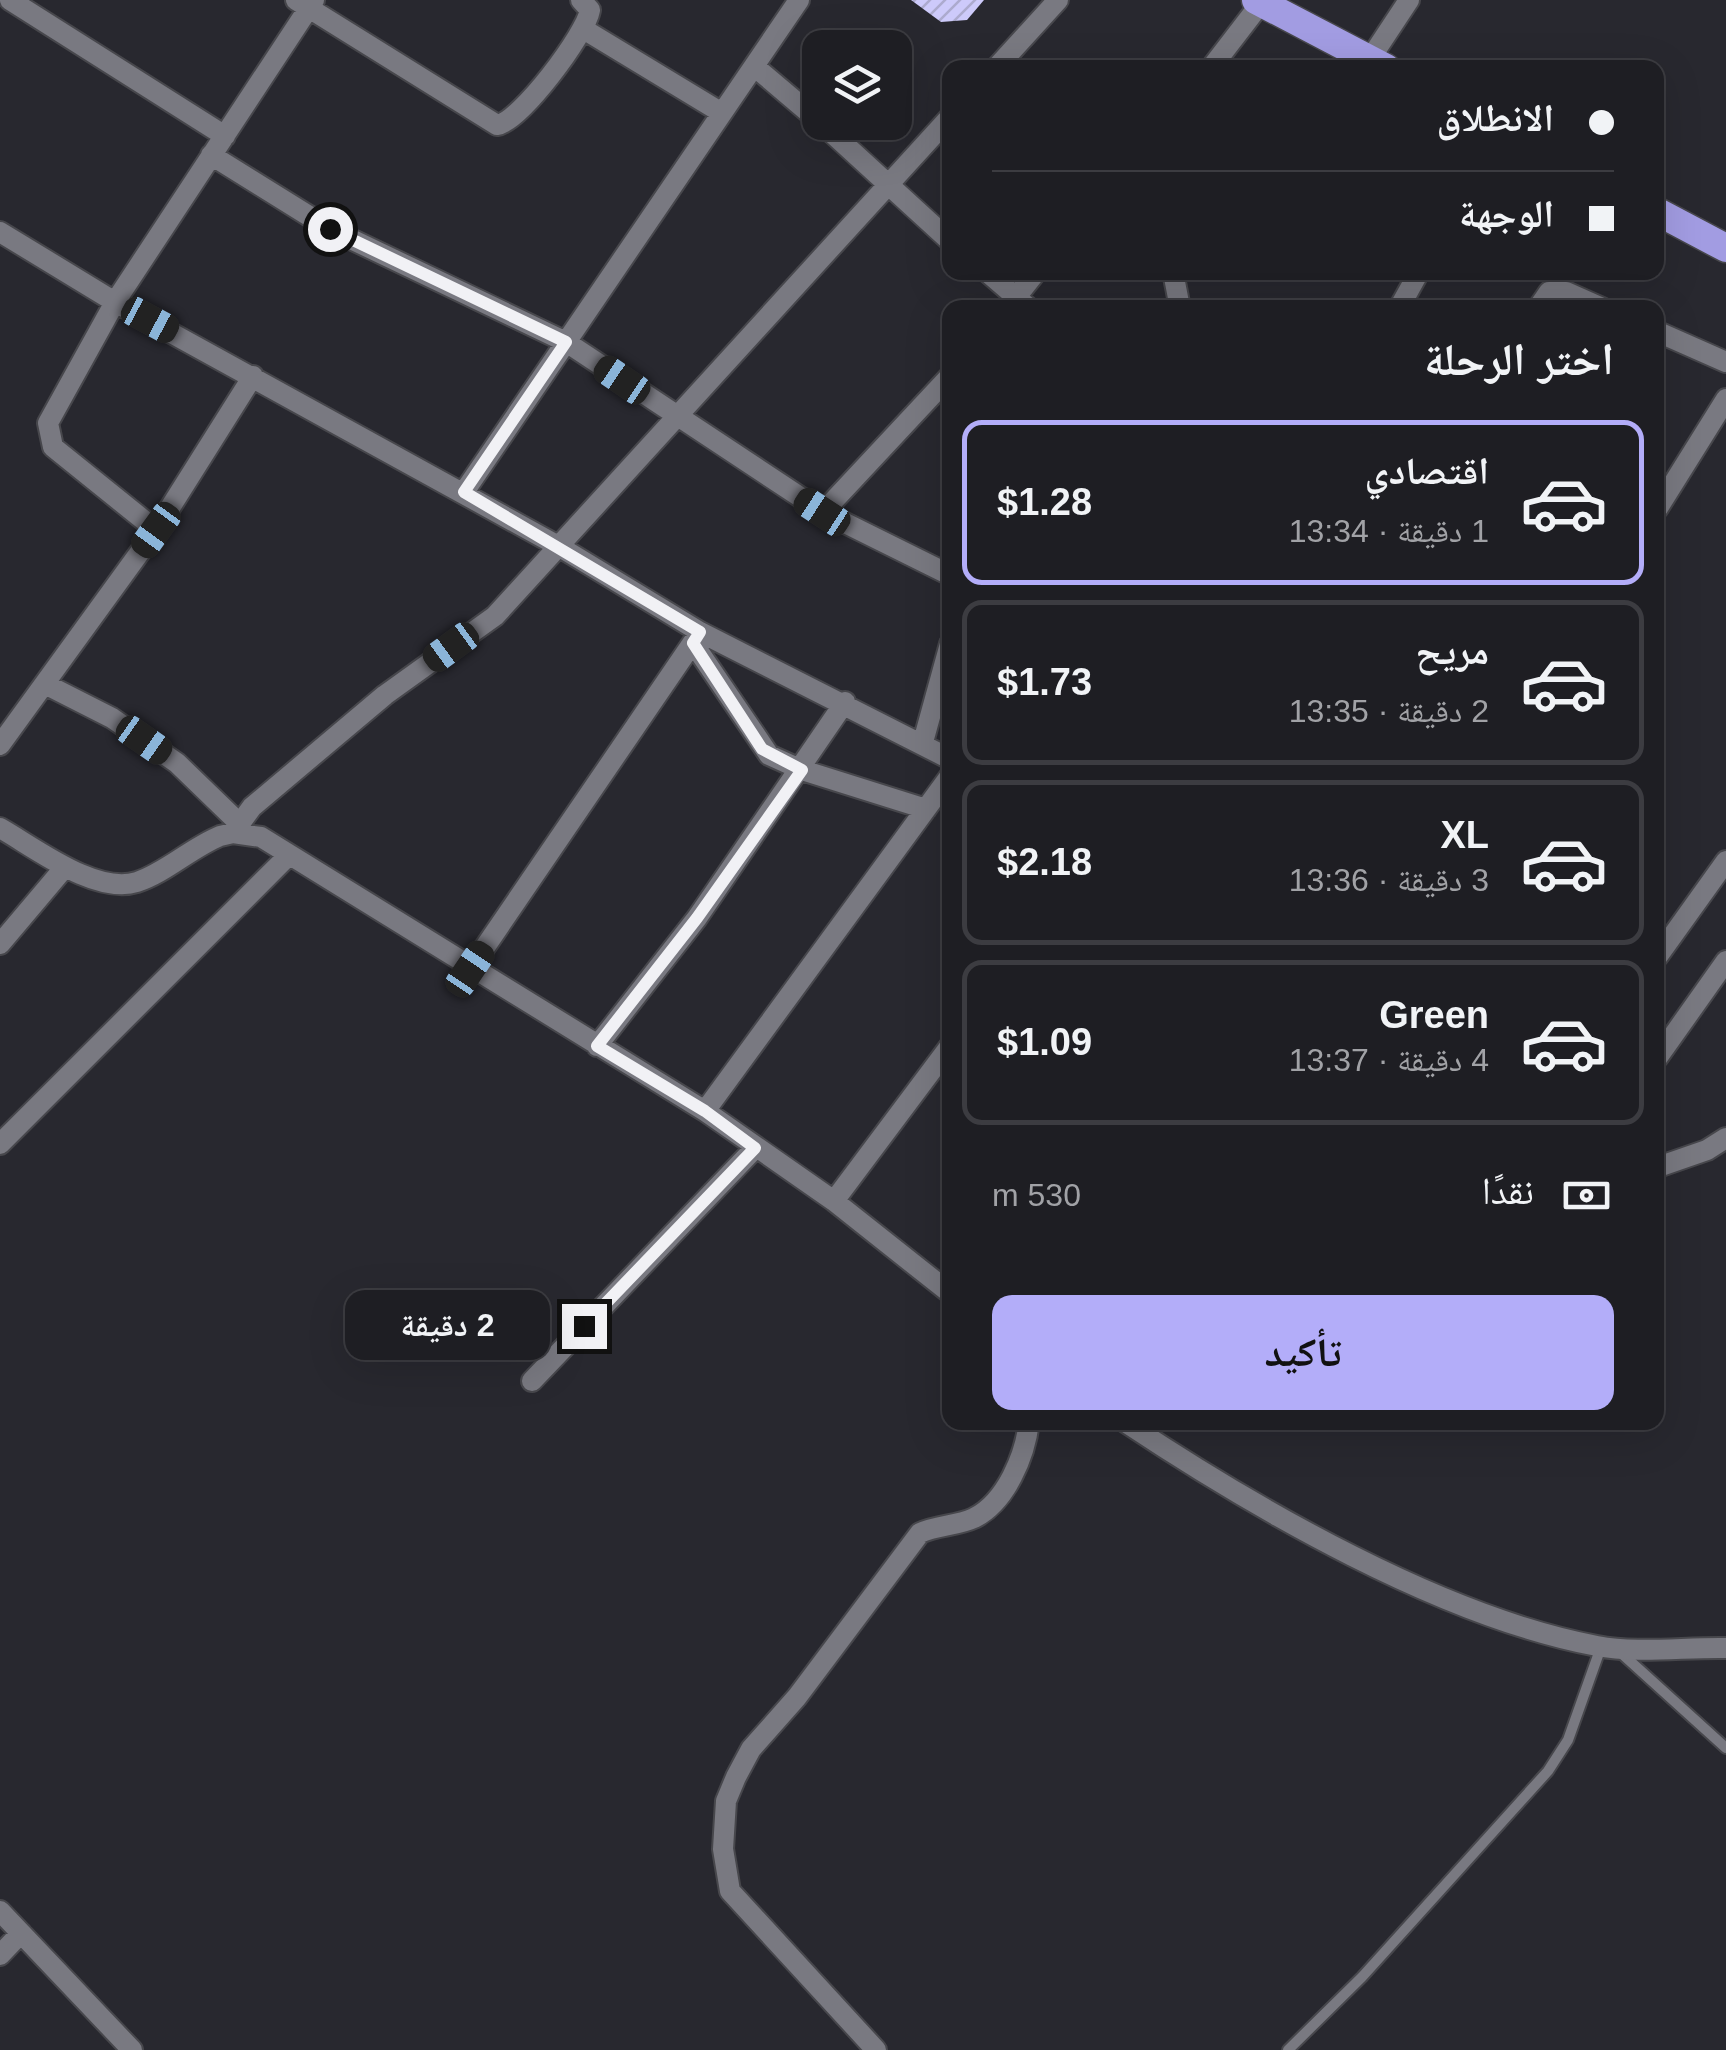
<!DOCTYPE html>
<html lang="ar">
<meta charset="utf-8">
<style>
body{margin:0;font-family:Arial,"Noto Naskh Arabic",sans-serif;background:#2b2b30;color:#f1f3f6;direction:rtl;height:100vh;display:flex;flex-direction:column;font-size:38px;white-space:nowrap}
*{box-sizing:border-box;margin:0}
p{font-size:32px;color:#a1a2a6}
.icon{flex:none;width:55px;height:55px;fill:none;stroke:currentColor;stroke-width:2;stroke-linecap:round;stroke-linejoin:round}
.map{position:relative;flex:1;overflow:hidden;direction:ltr}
.sheet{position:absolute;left:942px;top:300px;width:722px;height:1130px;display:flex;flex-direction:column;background:#1e1e23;border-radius:20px;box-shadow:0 10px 40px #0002,0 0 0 2px #3c3c41;direction:rtl}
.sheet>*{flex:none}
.top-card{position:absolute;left:942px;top:60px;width:722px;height:220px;border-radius:20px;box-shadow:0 10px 40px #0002,0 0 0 2px #3c3c41;direction:rtl;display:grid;align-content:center;height:220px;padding:0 50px;background:#1e1e23}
.fabs{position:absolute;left:802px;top:30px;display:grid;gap:20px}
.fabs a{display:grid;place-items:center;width:110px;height:110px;border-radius:20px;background:#1e1e23;box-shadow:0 10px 40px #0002,0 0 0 2px #3c3c41;font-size:50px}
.end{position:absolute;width:45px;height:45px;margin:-22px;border:12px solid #f1f1f5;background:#111;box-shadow:0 0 0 5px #111}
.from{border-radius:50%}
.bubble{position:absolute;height:70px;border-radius:20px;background:#1e1e23;box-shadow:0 10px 40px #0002,0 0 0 2px #3c3c41;font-size:32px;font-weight:700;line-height:70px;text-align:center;direction:rtl}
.car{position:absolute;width:30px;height:60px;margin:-30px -15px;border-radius:12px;box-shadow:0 0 8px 2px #0007;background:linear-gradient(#222 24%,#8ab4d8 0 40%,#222 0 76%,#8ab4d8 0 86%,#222 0)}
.top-card b{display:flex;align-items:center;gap:35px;height:95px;font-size:38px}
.top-card b+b{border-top:2px solid #3c3c41}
.top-card i{width:25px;height:25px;background:#f1f3f6}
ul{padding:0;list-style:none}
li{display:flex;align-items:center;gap:30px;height:165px;margin:0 20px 15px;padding:0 30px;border:5px solid #3c3c41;border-radius:20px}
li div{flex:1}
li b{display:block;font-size:38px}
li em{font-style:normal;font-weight:700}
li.current{border-color:#b3adf9}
li>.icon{width:90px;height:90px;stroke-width:1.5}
h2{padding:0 50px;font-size:45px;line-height:120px}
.pay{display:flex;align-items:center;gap:25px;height:110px;padding:0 50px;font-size:38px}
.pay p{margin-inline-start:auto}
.primary-button{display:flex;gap:20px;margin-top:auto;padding:20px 50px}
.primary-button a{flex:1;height:115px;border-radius:20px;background:#b3adf9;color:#111;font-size:40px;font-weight:700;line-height:115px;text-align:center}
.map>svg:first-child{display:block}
.building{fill:url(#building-hatch)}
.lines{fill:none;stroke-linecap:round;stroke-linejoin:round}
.service-casing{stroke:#47474c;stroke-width:14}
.minor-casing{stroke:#47474c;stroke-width:24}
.trunk-casing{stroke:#47474c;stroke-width:31}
.service{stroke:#797981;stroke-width:10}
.minor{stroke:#797981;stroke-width:20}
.trunk{stroke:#a29ce2;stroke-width:28}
.route{stroke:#f1f1f5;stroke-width:12}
</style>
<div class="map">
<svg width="1726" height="2050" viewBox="0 0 1726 2050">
<defs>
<pattern id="building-hatch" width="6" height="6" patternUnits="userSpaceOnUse" patternTransform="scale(2.5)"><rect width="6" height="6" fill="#cdcafa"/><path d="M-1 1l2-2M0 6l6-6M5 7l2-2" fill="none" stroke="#acaace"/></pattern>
</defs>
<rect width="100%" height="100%" fill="#28282f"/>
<path class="building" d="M911,0H984L967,20L941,22Z"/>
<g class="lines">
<g class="service-casing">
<path id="service" d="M1620,1652L1726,1748
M1288,2050L1362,1977L1548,1771L1568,1740L1601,1647"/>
</g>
<g class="minor-casing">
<path id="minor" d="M10,0L225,136
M296,0L497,125C520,122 586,34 590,10L581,0
M585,30L722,113
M1370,59L1409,0
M754,66L820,122
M996,68L1058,0
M1211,68L1261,3
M820,122L950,241
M211,155L330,229L566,342L823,512L950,575
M0,232L115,302L560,547L700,632L950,759
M987,272L1029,308
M1173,272L1180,308
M1009,306L1036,272
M1399,308L1419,272
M1538,308L1549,292H1566L1602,308
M1658,332L1726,362
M464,492L799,0
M1658,508L1726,399
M823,512L950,376
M156,530L53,447L48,423L115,302L314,0
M693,643L769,755L802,770L926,809
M45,684L112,718L177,763L240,824
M923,742L950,644
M0,745L156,530L253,376
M0,828C34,847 95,895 137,882C165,873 191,848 220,836L233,833L261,837L705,1111L834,1201L950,1293
M233,833L252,807L385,695L495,616L950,117
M0,944L65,867
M1658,956L1726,861
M470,969L700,632
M597,1046L697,918L845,702
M1658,1057L1726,961
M705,1111L950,776
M0,1144L288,856
M1658,1167L1707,1150L1726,1138
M834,1201L950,1046
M532,1381L755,1148
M1125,1422C1256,1509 1442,1617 1597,1646C1637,1654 1685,1647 1726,1648
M0,1911L132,2050
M0,1955L21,1933
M876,2050L730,1891L723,1849L726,1801L736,1777L751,1749L797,1697L920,1533C937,1525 957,1526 974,1518C1006,1502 1025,1456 1029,1422"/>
</g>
<g class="trunk-casing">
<path id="trunk" d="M1256,0L1386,68
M1658,212L1726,248"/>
</g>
<use href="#service" class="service"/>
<use href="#minor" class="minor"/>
<use href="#trunk" class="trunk"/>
</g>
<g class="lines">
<path class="route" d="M330,229L566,342L464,492L700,632L693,643L762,749L802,770L697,918L597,1046L705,1111L755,1148L584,1326"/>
</g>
</svg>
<div class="fabs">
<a><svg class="icon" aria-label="layers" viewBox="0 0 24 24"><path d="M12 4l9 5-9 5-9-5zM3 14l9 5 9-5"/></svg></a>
</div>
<i class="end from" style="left:330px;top:229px"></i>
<i class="end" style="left:584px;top:1326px"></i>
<div class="bubble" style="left:345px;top:1290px;width:205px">2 دقيقة</div>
<i class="car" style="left:150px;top:320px;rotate:118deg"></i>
<i class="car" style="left:622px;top:380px;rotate:304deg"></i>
<i class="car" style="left:822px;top:512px;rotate:303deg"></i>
<i class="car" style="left:156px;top:530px;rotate:216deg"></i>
<i class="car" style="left:451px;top:647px;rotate:234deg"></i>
<i class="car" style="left:144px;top:740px;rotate:125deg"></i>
<i class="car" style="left:470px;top:969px;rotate:34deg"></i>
<div class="top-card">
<b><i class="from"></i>الانطلاق</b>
<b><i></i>الوجهة</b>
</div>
<section class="sheet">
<h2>اختر الرحلة</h2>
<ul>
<li class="current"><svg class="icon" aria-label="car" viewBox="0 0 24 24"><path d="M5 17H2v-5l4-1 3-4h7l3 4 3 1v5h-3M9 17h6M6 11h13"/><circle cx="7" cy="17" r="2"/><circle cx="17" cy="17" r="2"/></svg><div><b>اقتصادي</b><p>1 دقيقة · 13:34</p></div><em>$1.28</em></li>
<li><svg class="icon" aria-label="car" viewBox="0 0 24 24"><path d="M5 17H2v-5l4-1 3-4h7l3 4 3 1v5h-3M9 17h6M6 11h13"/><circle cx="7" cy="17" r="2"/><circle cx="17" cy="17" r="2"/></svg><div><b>مريح</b><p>2 دقيقة · 13:35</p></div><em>$1.73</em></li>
<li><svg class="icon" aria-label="car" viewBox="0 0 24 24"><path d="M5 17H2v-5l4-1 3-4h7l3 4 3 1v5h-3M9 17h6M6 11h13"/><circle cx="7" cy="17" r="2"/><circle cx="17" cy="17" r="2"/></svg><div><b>XL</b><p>3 دقيقة · 13:36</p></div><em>$2.18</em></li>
<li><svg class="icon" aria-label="car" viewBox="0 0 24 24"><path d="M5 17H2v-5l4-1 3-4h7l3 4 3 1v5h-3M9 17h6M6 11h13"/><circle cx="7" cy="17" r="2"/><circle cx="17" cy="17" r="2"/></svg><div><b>Green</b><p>4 دقيقة · 13:37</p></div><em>$1.09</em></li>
</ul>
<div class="pay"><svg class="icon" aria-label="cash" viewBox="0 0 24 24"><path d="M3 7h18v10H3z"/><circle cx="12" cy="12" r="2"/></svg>نقدًا<p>530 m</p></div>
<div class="primary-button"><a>تأكيد</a></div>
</section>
</div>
